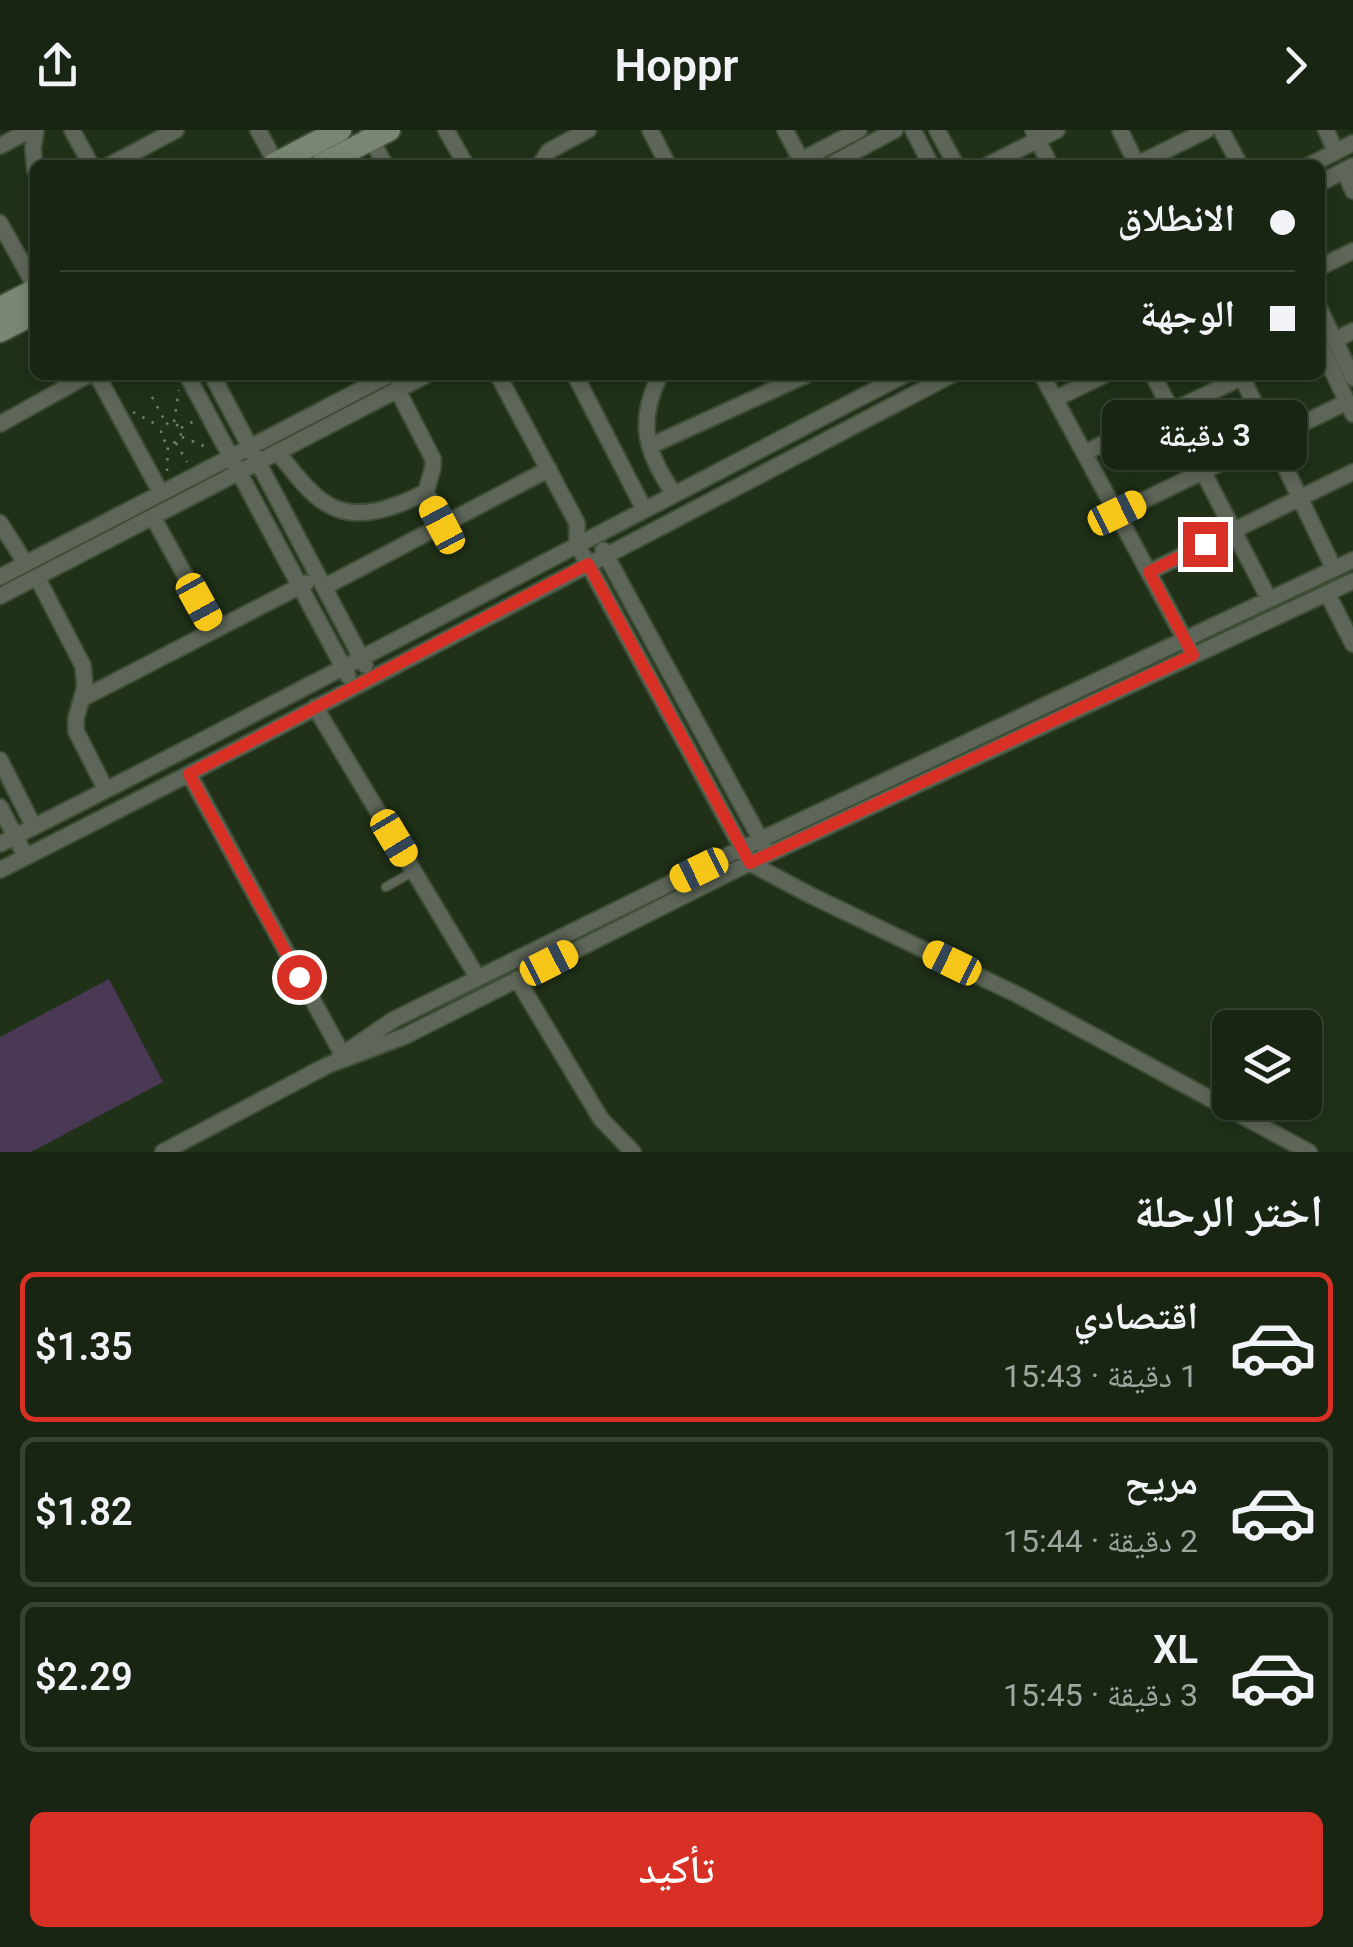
<!DOCTYPE html>
<html lang="ar">
<meta charset="utf-8">
<style>
body{margin:0;font-family:Roboto,"Noto Naskh Arabic",sans-serif;background:#212d1b;color:#f1f3f6;direction:rtl;height:100vh;display:flex;flex-direction:column;font-size:38px;white-space:nowrap}
*{box-sizing:border-box;margin:0}
p{font-size:32px;color:#9fa59f}
.icon{flex:none;width:55px;height:55px;fill:none;stroke:currentColor;stroke-width:2;stroke-linecap:round;stroke-linejoin:round}
.map{position:relative;height:1022px;overflow:hidden;direction:ltr}
.details{display:flex;flex-direction:column;background:#182512;flex:1}
.details>*{flex:none}
.hud{position:absolute;left:30px;top:30px;width:1295px;height:220px;border-radius:15px;box-shadow:0 5px 15px #0003,0 0 0 2px #364232;direction:rtl;display:grid;align-content:center;height:220px;padding:0 30px;background:#182512}
.fabs{position:absolute;left:1212px;top:880px;display:grid;gap:20px}
.fabs a{display:grid;place-items:center;width:110px;height:110px;border-radius:15px;background:#182512;box-shadow:0 5px 15px #0003,0 0 0 2px #364232;font-size:50px}
.end{position:absolute;width:45px;height:45px;margin:-22px;border:12px solid #d93025;background:#fff;box-shadow:0 0 0 5px #fff}
.from{border-radius:50%}
.bubble{position:absolute;height:70px;border-radius:15px;background:#182512;box-shadow:0 5px 15px #0003,0 0 0 2px #364232;font-size:32px;font-weight:600;line-height:70px;text-align:center;direction:rtl}
.car{position:absolute;width:30px;height:60px;margin:-30px -15px;border-radius:12px;box-shadow:0 0 8px 2px #0007;background:linear-gradient(#f5c518 24%,#345 0 40%,#f5c518 0 76%,#345 0 86%,#f5c518 0)}
.hud b{display:flex;align-items:center;gap:35px;height:95px;font-size:38px}
.hud b+b{border-top:2px solid #364232}
.hud i{width:25px;height:25px;background:#f1f3f6}
ul{padding:0;list-style:none}
li{display:flex;align-items:center;gap:30px;height:150px;margin:0 20px 15px;padding:0 10px;border:5px solid #364232;border-radius:15px}
li div{flex:1}
li b{display:block;font-size:38px}
li em{font-style:normal;font-weight:600}
li.selected{border-color:#d93025}
li>.icon{width:90px;height:90px;stroke-width:1.5}
h2{padding:0 30px;font-size:45px;line-height:120px}
.cta{display:flex;gap:20px;margin-top:auto;padding:20px 30px}
.cta a{flex:1;height:115px;border-radius:15px;background:#d93025;color:#fff;font-size:40px;font-weight:600;line-height:115px;text-align:center}
header{display:flex;justify-content:space-between;align-items:center;height:130px;padding:0 30px;background:#182512;font-size:45px;font-weight:600}
.map>svg:first-child{display:block}
.green{fill:#493955}
.lines{fill:none;stroke-linecap:round;stroke-linejoin:round}
.lane-casing{stroke:#3e4e36;stroke-width:11}
.street-casing{stroke:#3e4e36;stroke-width:19}
.secondary-casing{stroke:#3e4e36;stroke-width:26}
.path{stroke:#71806b;stroke-width:2.5;stroke-dasharray:2.5 8;stroke-linecap:butt}
.lane{stroke:#5d6659;stroke-width:8}
.street{stroke:#5d6659;stroke-width:15}
.secondary{stroke:#788672;stroke-width:22}
.route{stroke:#d93025;stroke-width:12}
</style>
<header><svg class="icon" aria-label="forward" viewBox="0 0 24 24"><path d="M9 5l7 7-7 7"/></svg>Hoppr<svg class="icon" aria-label="share" viewBox="0 0 24 24"><path d="M12 15V3M7 8l5-5 5 5M5 13v7h14v-7"/></svg></header>
<div class="map">
<svg width="1353" height="1022" viewBox="0 0 1353 1022">
<rect width="100%" height="100%" fill="#203118"/>
<path class="green" d="M109,849L163,952L31,1022H0V907Z"/>
<g class="lines">
<g class="lane-casing">
<path id="lane" d="M386,757L414,741"/>
</g>
<g class="street-casing">
<path id="street" d="M72,0L91,35
M258,0L276,33
M446,0L466,35
M650,0L668,35
M785,0L801,30
M913,0L931,35
M937,0L956,35
M1033,0L1050,35
M1120,0L1137,35
M1221,0L1240,35
M1326,0L1336,22
M368,3L385,35
M0,16L30,0
M110,35L176,0
M540,35L549,21L588,0
M792,35L859,0
M830,35L895,0
M988,35L1057,0
M1136,35L1207,0
M1310,35L1353,13
M35,40L33,18L36,0
M1344,40L1353,61
M1320,53L1353,36
M0,93L35,156
M1320,137L1353,121
M1320,180L1353,248
M1335,210L1353,201
M1320,215L1353,284
M97,245L161,363
M187,245L348,546
M212,245L365,535
M498,245L577,393V414L750,733L810,765L1020,866L1309,1022
M575,245L644,379
M660,245C637,292 645,321 674,364
M1042,245L1189,517
M1153,245L1269,469
M1241,245L1334,439
M397,259L433,329V337L426,362L442,395
M1055,269L1104,245
M0,294L88,245
M650,316L806,245
M277,322C292,339 307,362 327,374C357,393 397,377 426,362
M1084,323L1247,245
M1117,383L1347,272
M153,387L215,500
M0,393L26,434
M603,420L764,716
M1149,442L1353,342
M0,447L389,245
M37,447L83,536L85,557L76,588V601L106,660
M324,457L549,339
M1327,463L1353,514
M0,466L426,245
M83,568L306,453
M315,577L478,848
M0,630L34,697
M189,644L345,929
M0,677L26,727
M0,714C303,561 602,401 904,245
M0,740L189,644L951,245
M517,849L601,989L633,1022
M339,927L393,890L724,727L1353,430
M163,1022L328,935L405,906L735,740L1353,451"/>
</g>
<g class="secondary-casing">
<path id="secondary" d="M273,35L340,0
M321,35L389,0
M0,178L35,160
M0,201L35,183"/>
</g>
<path class="path" d="M152,267L166,293
M133,282L161,297
M174,292L179,260
M161 303a10 10 0 1 1 20 0a10 10 0 1 1-20 0Z
M181,298L196,290
M182,307L211,319
M176,313L187,332
M167,341L168,314"/>
<use href="#lane" class="lane"/>
<use href="#street" class="street"/>
<use href="#secondary" class="secondary"/>
</g>
<g class="lines">
<path class="route" d="M299,847L189,644L588,434L750,733L1193,525L1149,442L1205,414"/>
</g>
</svg>
<div class="fabs">
<a><svg class="icon" aria-label="layers" viewBox="0 0 24 24"><path d="M12 4l9 5-9 5-9-5zM3 14l9 5 9-5"/></svg></a>
</div>
<i class="end from" style="left:299px;top:847px"></i>
<i class="end" style="left:1205px;top:414px"></i>
<div class="bubble" style="left:1102px;top:270px;width:205px">3 دقيقة</div>
<i class="car" style="left:1117px;top:383px;rotate:64deg"></i>
<i class="car" style="left:442px;top:395px;rotate:332deg"></i>
<i class="car" style="left:199px;top:472px;rotate:151deg"></i>
<i class="car" style="left:394px;top:708px;rotate:149deg"></i>
<i class="car" style="left:699px;top:740px;rotate:244deg"></i>
<i class="car" style="left:549px;top:833px;rotate:63deg"></i>
<i class="car" style="left:952px;top:833px;rotate:296deg"></i>
<div class="hud">
<b><i class="from"></i>الانطلاق</b>
<b><i></i>الوجهة</b>
</div>
</div>
<section class="details">
<h2>اختر الرحلة</h2>
<ul>
<li class="selected"><svg class="icon" aria-label="car" viewBox="0 0 24 24"><path d="M5 17H2v-5l4-1 3-4h7l3 4 3 1v5h-3M9 17h6M6 11h13"/><circle cx="7" cy="17" r="2"/><circle cx="17" cy="17" r="2"/></svg><div><b>اقتصادي</b><p>1 دقيقة · 15:43</p></div><em>$1.35</em></li>
<li><svg class="icon" aria-label="car" viewBox="0 0 24 24"><path d="M5 17H2v-5l4-1 3-4h7l3 4 3 1v5h-3M9 17h6M6 11h13"/><circle cx="7" cy="17" r="2"/><circle cx="17" cy="17" r="2"/></svg><div><b>مريح</b><p>2 دقيقة · 15:44</p></div><em>$1.82</em></li>
<li><svg class="icon" aria-label="car" viewBox="0 0 24 24"><path d="M5 17H2v-5l4-1 3-4h7l3 4 3 1v5h-3M9 17h6M6 11h13"/><circle cx="7" cy="17" r="2"/><circle cx="17" cy="17" r="2"/></svg><div><b>XL</b><p>3 دقيقة · 15:45</p></div><em>$2.29</em></li>
</ul>
<div class="cta"><a>تأكيد</a></div>
</section>
